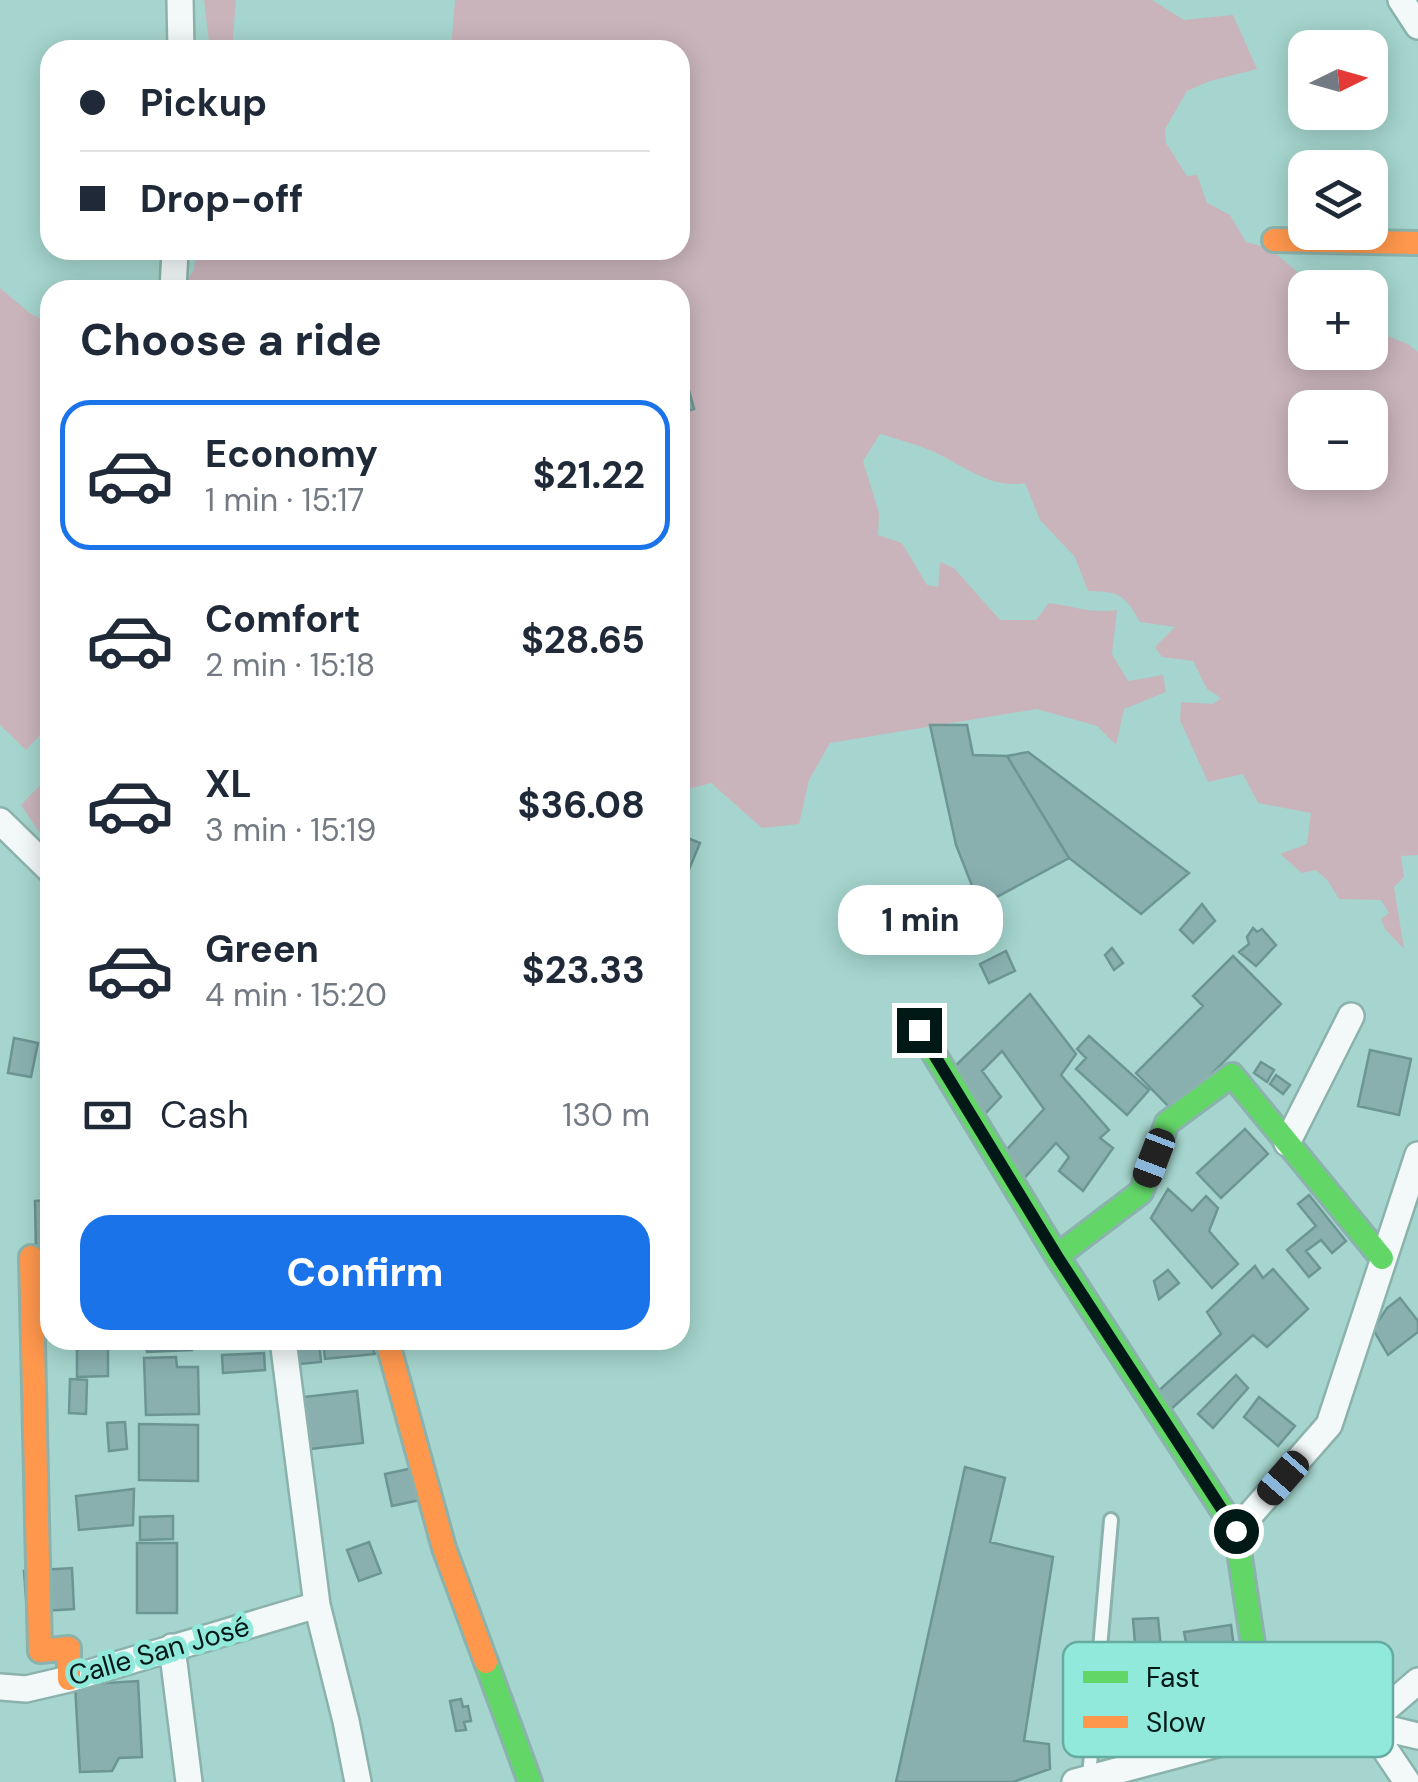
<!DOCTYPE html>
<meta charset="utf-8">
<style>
body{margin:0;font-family:"DM Sans",sans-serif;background:#f2f2f3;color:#1f2937;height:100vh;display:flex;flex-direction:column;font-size:38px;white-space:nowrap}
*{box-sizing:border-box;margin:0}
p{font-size:32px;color:#747a83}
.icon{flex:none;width:55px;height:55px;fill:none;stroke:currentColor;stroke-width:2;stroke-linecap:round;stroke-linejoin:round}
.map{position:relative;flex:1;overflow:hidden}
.panel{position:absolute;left:40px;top:280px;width:650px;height:1070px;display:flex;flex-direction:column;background:#fff;border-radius:30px;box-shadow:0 5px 25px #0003}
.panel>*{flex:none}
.guide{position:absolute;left:40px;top:40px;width:650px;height:220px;border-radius:30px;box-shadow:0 5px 25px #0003;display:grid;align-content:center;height:220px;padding:0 40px;background:#fff}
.needle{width:65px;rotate:85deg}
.controls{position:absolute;left:1288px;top:30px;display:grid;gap:20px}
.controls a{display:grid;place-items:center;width:100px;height:100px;border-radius:20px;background:#fff;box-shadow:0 5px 25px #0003;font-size:50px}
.end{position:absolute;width:45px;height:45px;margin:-22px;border:12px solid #001916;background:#fff;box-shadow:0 0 0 5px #fff}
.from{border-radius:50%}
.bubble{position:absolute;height:70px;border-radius:30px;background:#fff;box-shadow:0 5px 25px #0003;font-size:32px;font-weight:700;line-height:70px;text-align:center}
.car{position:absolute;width:30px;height:60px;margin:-30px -15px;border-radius:12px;box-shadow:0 0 8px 2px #0007;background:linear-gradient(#222 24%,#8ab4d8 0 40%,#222 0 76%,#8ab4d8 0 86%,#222 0)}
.guide b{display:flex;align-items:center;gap:35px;height:95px;font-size:38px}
.guide b+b{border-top:2px solid #e0e1e3}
.guide i{width:25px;height:25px;background:#1f2937}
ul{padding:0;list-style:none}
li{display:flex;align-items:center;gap:30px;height:150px;margin:0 20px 15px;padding:0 20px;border:5px solid transparent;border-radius:30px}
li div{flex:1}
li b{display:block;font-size:38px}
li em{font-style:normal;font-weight:700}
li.selected{border-color:#1a73e8}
li>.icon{width:90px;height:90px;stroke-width:1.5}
h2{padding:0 40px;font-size:45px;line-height:120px}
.pay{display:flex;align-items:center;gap:25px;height:110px;padding:0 40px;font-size:38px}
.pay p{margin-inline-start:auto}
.primary-button{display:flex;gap:20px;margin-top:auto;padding:20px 40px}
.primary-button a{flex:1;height:115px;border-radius:30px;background:#1a73e8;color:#fff;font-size:40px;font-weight:700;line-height:115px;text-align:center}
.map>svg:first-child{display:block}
.green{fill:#c9b4bb;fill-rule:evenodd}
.building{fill:#89b0af;stroke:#6c9593;stroke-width:2.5}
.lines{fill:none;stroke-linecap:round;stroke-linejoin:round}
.lane-casing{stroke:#8bb2ac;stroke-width:18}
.street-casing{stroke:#8bb2ac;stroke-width:30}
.fast-casing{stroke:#8bb2ac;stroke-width:28}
.slow-casing{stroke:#8bb2ac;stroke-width:28}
.lane{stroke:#f2f9f8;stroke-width:12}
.street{stroke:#f2f9f8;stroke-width:25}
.fast{stroke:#63d668;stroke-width:22}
.slow{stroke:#ff974d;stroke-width:22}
.route{stroke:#001916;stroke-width:12}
.labels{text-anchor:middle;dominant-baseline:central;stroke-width:10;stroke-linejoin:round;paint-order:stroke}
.street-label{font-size:28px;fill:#001916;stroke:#91e9dc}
.key{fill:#91e9dc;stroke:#66aba1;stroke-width:2.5}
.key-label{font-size:28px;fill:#001916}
</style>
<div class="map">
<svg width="1418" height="1782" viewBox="0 0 1418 1782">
<rect width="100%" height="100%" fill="#a5d5ce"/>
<path class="green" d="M204,0H236L232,50H210Z
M455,0H1152L1184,20L1233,15L1257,69L1210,81L1187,91L1165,129L1166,143L1187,176L1197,175L1207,203L1230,215L1246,242L1269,248L1315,287L1305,288V352H1370V329L1408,344L1418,352V855L1401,856L1404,877L1394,887L1404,949L1385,929L1381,919L1389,913L1381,900L1339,899L1328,881L1316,870L1302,873L1280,854L1307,844L1311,813L1258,803L1243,774L1208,782L1180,720L1181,702L1213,704L1221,698L1207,689L1193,661L1162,657L1155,647L1175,627L1140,622C1124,593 1119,592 1088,591L1075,557L1040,520L1025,483C989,490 960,462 927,449C912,443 896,439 880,434L863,461L879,513L878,535L902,543L927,585L938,587L940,562L954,568L1000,620H1036L1049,603C1073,606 1093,614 1117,610L1112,654L1128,681L1163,675L1166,692L1124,709L1116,745L1097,726L1037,709L830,743L809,780L799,824L762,828L711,783L680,791V290H178L193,272L198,250H680V50H451ZM1305,408H1370V472H1305Z
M0,288L31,314L50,323V745L44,731L26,750L0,725Z
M40,785L50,794V868L44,839L21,805Z"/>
<path class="building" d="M680,357L694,409L680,413Z
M930,725H967L973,755L1007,756L1069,858L980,906L956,845Z
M1028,752L1189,873L1141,914L1069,858L1007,756Z
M680,835L700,843L680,891Z
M1202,904L1215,921L1193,943L1180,930Z
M1253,928L1257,932L1262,929L1276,945L1256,966L1239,952L1249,944L1247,937Z
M1112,948L1123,963L1114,970L1105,955Z
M1006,951L1015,971L989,983L980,964Z
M1233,956L1281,1004L1174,1112L1136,1073L1203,1006L1193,996Z
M1030,994L1076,1054L1061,1075L1109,1130L1100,1138L1113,1148L1083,1191L1059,1171L1069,1157L1056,1143L1019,1184L1001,1156L1044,1109L1002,1051L982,1071L1001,1097L979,1120L951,1070Z
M1089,1036L1149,1090L1127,1115L1076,1069L1086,1058L1077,1049Z
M14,1038L38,1043L31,1077L8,1073Z
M1370,1050L1411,1059L1399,1115L1358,1106Z
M1261,1062L1274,1070L1267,1082L1254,1073Z
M1276,1075L1290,1085L1283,1094L1270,1084Z
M1245,1129L1268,1154L1221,1198L1197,1173Z
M1168,1189L1192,1211L1206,1196L1218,1208L1209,1231L1238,1264L1212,1288L1151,1218Z
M1309,1195L1346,1241L1332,1253L1321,1240L1306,1251L1320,1268L1309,1277L1287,1250L1316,1226L1298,1204Z
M50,1200V1251H36L35,1201Z
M1255,1266L1263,1278L1273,1269L1308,1309L1267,1347L1253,1335L1169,1411L1155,1394L1221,1334L1207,1312Z
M1168,1270L1179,1283L1159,1299L1154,1281Z
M1400,1298L1418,1321V1332L1388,1355L1373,1329L1387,1308Z
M146,1340H191L192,1350L147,1352Z
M288,1340H319L321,1362L290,1365Z
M323,1340H369L375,1354L325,1359Z
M108,1348V1376L77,1377V1349Z
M264,1353L265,1370L223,1373L222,1355Z
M176,1357L177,1367H198L199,1414L146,1415L144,1358Z
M1236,1375L1248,1388L1213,1428L1198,1414Z
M70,1379L87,1380L86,1414L69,1413Z
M357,1391L363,1443L301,1450L295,1398Z
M1259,1397L1295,1426L1278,1446L1244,1417Z
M125,1422L127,1449L109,1451L107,1423Z
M139,1424L198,1425V1481L139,1480Z
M965,1467L1005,1478L990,1542L1053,1557L1024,1741L1049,1744L1050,1769L1013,1782H896Z
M413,1468L420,1500L392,1506L385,1474Z
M134,1489L133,1525L79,1530L76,1496Z
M173,1516V1539L140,1540V1517Z
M369,1542L381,1573L359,1581L347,1550Z
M137,1543H177V1613H137Z
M72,1568L74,1609L27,1612L24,1571Z
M1158,1618L1163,1668L1137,1669L1133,1619Z
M1231,1625L1235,1655L1190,1663L1184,1632Z
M138,1681L142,1757L119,1758L112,1771L80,1772L75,1685Z
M461,1699L463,1707L468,1706L471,1721L464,1722L466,1730L456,1731L450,1701Z"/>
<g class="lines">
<g class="lane-casing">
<path id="lane" d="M1089,1777L1111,1520"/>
</g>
<g class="street-casing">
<path id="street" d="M180,0L181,50
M1401,0L1418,26
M173,290L175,250
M0,821L50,870
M1287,1143L1351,1016
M283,1340L317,1605L346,1721L358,1782
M1236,1531L1329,1425L1418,1155
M172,1647L189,1782
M0,1687L26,1689L69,1679L317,1605
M1368,1724L1407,1782
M1368,1724L1418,1681
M1075,1782L1266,1731L1323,1721L1368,1724L1418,1736"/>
</g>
<g class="fast-casing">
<path id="fast" d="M919,1029L1057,1256L1236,1531L1266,1731
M1057,1256L1141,1192L1167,1123L1232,1075L1382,1258
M486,1662L530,1782"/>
</g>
<g class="slow-casing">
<path id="slow" d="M1274,240L1418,243
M31,1257L40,1651L69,1648V1679
M387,1340L444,1548L486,1662"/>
</g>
<use href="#lane" class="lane"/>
<use href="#street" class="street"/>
<use href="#fast" class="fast"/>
<use href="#slow" class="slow"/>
</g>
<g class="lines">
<path class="route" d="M919,1030L1057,1256L1236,1531"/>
</g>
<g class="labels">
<g class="street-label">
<text transform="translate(159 1651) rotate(-16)">Calle San José</text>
</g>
</g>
<rect x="1063" y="1642" width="330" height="115" rx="15" class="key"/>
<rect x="1083" y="1671" width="45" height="12" fill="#63d668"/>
<rect x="1083" y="1716" width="45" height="12" fill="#ff974d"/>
<g class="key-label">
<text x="1146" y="1687">Fast</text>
<text x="1146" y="1732">Slow</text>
</g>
</svg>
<div class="controls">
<a><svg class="needle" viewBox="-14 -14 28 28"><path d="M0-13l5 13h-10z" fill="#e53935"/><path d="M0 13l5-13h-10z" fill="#747a83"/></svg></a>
<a><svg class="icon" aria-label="layers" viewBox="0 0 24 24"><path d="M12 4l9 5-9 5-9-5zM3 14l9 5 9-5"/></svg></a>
<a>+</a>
<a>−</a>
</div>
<i class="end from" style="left:1236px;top:1531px"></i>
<i class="end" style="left:919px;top:1030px"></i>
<div class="bubble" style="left:838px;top:885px;width:165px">1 min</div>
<i class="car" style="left:1154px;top:1158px;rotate:201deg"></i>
<i class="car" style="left:1283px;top:1478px;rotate:221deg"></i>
<div class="guide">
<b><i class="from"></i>Pickup</b>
<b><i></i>Drop-off</b>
</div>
<section class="panel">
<h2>Choose a ride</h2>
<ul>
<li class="selected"><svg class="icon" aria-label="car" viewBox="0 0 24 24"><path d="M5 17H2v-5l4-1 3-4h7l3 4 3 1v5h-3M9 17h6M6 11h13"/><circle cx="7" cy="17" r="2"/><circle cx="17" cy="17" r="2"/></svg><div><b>Economy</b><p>1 min · 15:17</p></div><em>$21.22</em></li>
<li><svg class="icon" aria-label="car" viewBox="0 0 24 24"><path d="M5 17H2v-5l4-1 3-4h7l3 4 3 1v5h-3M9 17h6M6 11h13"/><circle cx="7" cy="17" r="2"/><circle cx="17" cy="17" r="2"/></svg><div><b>Comfort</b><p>2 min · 15:18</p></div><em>$28.65</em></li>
<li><svg class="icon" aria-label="car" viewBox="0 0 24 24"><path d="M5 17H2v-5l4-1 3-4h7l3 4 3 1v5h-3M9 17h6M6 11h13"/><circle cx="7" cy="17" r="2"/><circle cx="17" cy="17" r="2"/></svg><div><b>XL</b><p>3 min · 15:19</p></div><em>$36.08</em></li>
<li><svg class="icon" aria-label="car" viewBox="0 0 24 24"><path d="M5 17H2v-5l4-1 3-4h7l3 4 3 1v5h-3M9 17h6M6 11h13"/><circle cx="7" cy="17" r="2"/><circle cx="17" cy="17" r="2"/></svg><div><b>Green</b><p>4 min · 15:20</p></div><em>$23.33</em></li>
</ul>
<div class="pay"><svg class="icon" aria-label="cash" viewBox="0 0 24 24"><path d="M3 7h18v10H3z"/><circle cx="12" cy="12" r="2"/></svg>Cash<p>130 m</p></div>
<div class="primary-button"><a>Confirm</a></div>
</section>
</div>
